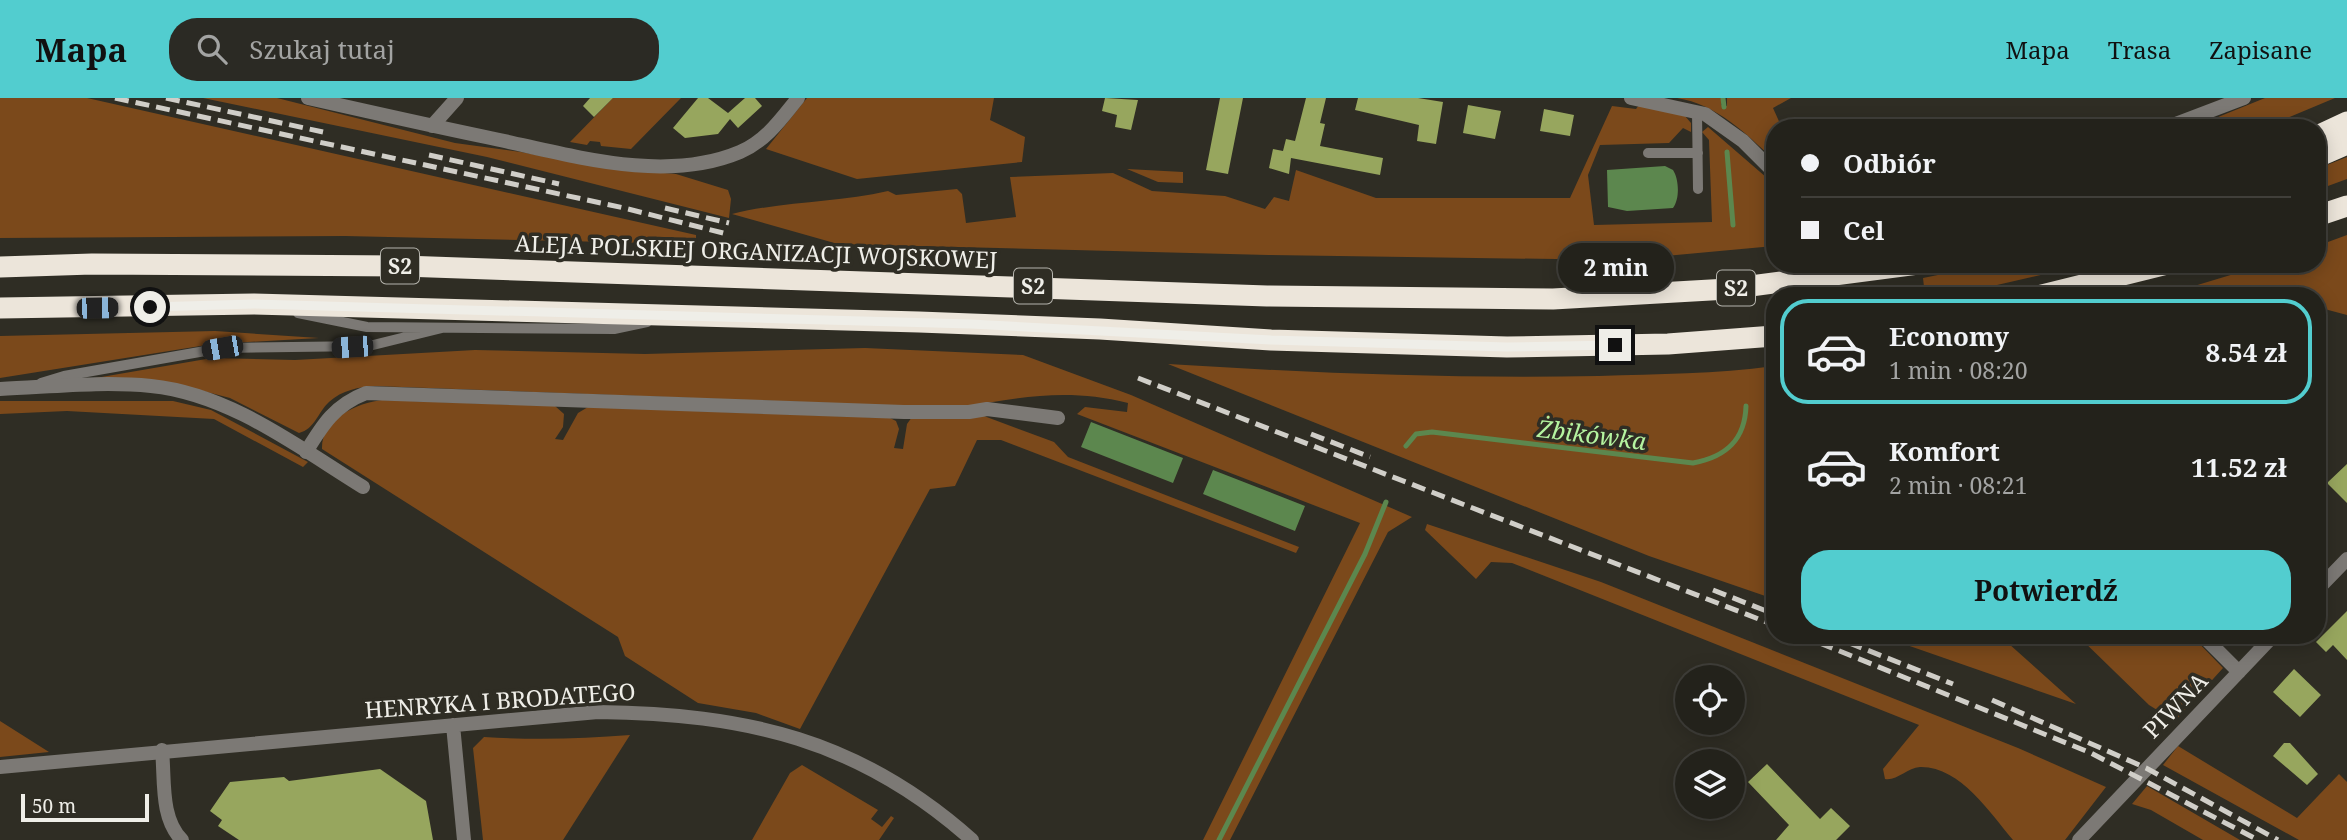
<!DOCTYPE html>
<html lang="pl">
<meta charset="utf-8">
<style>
body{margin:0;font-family:"Noto Serif",serif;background:#2b2a24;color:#f1f3f6;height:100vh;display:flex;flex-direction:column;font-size:26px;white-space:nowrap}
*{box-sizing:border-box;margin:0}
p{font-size:23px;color:#a3a4a3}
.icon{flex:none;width:38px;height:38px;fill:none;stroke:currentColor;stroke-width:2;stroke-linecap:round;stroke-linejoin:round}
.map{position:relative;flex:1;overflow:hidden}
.panel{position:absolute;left:1766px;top:189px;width:560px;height:357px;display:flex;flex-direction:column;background:#23221b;border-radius:28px;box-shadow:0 4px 18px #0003,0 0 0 2px #403f3a}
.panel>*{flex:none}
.banner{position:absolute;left:1766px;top:21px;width:560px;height:154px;border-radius:28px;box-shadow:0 4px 18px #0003,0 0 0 2px #403f3a;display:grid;align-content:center;height:154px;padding:0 35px;background:#23221b}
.tools{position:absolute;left:1675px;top:567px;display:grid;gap:14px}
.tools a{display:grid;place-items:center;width:70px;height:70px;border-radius:50%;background:#23221b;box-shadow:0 4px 18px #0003,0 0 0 2px #403f3a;font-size:35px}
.scale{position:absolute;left:21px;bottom:18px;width:128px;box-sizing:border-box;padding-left:7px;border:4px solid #efeee8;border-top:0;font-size:19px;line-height:24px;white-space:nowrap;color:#efeee8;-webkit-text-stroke:5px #2f2d24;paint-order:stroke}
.end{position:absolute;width:32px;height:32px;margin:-16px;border:9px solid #efeee8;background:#111;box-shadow:0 0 0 4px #111}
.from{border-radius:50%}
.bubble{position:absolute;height:49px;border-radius:24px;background:#23221b;box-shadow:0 4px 18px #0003,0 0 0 2px #403f3a;font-size:23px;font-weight:700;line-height:49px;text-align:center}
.car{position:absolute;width:21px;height:42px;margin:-21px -10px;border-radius:9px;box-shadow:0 0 5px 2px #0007;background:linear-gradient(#222 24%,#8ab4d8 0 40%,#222 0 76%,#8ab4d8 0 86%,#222 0)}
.banner b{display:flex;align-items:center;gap:24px;height:66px;font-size:26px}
.banner b+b{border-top:2px solid #403f3a}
.banner i{width:18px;height:18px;background:#f1f3f6}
ul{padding:12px 0 0;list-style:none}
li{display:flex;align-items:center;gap:21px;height:105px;margin:0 14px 10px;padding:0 21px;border:4px solid transparent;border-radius:28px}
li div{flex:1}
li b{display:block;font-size:26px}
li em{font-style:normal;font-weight:700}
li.on{border-color:#52cdcf}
li>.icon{width:63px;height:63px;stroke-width:1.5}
.action{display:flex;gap:14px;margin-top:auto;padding:14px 35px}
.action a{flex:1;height:80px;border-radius:28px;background:#52cdcf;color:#111;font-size:28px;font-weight:700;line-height:80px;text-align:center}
header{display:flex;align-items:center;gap:42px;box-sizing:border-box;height:98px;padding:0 35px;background:#52cdcf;color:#111}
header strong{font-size:33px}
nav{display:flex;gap:38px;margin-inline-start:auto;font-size:24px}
.search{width:490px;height:63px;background:#2b2a24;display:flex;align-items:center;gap:18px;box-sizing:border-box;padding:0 24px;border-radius:28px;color:#a3a4a3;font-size:26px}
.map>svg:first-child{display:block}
.green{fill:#7b491b}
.water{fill:#5c874e}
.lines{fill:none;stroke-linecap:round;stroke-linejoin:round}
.stream{stroke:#5c874e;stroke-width:5}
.building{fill:#97a65e}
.lane{stroke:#7c7975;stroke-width:10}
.street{stroke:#7c7975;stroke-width:14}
.highway{stroke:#ece5da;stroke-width:21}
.rail{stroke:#d0cec8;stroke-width:5;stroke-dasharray:14 7;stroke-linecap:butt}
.route{stroke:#efeee8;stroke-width:9}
.labels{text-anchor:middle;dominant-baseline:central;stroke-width:7;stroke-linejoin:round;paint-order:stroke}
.shield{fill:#2f2d24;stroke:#b5b4ad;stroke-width:2}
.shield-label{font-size:21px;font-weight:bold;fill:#efeee8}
.street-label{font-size:23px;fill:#efeee8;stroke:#2f2d24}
.water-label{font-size:24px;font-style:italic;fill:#b5f4a0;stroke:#2f2d24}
</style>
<header>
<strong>Mapa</strong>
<div class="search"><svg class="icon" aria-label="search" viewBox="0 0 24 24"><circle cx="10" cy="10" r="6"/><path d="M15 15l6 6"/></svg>Szukaj tutaj</div>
<nav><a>Mapa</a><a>Trasa</a><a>Zapisane</a></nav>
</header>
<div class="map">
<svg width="2347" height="742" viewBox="0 0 2347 742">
<rect width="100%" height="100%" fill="#2f2d24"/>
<path class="green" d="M0,0H87L696,137V146L345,138L0,140Z
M203,0H277L455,45L521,54L605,70L676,76L728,92L731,101L729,120L487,59Z
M613,0H681L631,51L601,48L600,44L590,43L587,47L570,44Z
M807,0H994L990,22L1025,39L1022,64L857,81L766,51Z
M1677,0H1721V7L1727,8V0H1791L1773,10L1782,30H1774V62C1747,36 1716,6 1677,0Z
M2265,0H2335L2263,30H2191Z
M1639,7L1685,18L1691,25V34L1683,30L1669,45L1600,47L1588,77L1594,127L1712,124L1709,42L1702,34L1708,29L1774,86V148L1622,162L1268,157L838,146L732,116C783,103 837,105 888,93L896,97L957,91L962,96L966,125L1016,119L1010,79L1113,75L1152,93L1225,98L1265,111L1274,99L1289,103L1296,72L1376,100H1570L1612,8L1636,11Z
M2347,59V81L2317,92V71Z
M1127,71L1183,74V85L1158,84Z
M2347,137V217L2317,209V198H2161L2267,166H2317V148Z
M1992,166H2089L1997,187L1925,198L1923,180Z
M215,233L319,240L213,246L0,280V238Z
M865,250L1023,257L1131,297L1412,419L1388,434L1230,742H1203L1360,425L1077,316L1085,309L1127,314L1128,305C1068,290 1020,299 960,310L375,288C359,289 342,292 329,304C318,314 315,331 299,335L230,300L176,286L84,282L212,260L295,262L475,252L645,256Z
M1168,266C1312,275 1455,281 1599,278C1658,276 1716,276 1774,268V501L1649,458Z
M382,302L555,308L564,316L563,329L555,341L563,342L578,315L588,309L890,320L896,323L899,331L894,350L903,351L907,326L912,319L984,318L1054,344L1068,359L1299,449L1296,455L1001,342H977L955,388L930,391L800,631L756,615L698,605L625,558L618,539L322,351C321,321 357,305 382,302Z
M0,303H173L211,312L308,364L303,369L214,321L67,313L0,316Z
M1427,426L1601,484L2018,650L2106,689L2065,742H2013C1990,715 1960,668 1920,669C1907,670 1897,683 1885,681L1883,671L1919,627L1512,465L1491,464L1476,481L1425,432Z
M1878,537H1999L2076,606Z
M2077,537H2191L2223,570L2175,623L2149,607Z
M0,623L49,654L0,659Z
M630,637L563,742H483L473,650L484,639C533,642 581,641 630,637Z
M2178,648L2297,720L2339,676L2347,684V742H2299L2163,667Z
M802,667L878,712L871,721L882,729L891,718L894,720L879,742H752L790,675Z
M2147,688L2240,742H2203L2151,712L2132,706Z"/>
<path class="water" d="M1665,68L1673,72C1679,81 1680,101 1673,110L1627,113L1608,109L1607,72Z
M1091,324L1183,360L1173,385L1081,349Z
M1213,372L1305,408L1295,433L1203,396Z"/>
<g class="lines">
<path class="stream" d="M1723,0L1724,9
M1727,54L1733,127
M1406,348L1416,336L1432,334L1693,365C1726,359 1745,342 1746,308
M1219,742L1365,456L1386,404"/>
</g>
<path class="building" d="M590,0H613L594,19L583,8Z
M698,0H708L728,15L745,0H755L762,8L738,30L730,21L718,36L685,40L673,30Z
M1105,0L1138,2L1131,32L1115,29L1117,17L1102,13Z
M1220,0H1243L1228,76L1206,72Z
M1306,0H1326L1320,25L1325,26L1320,48L1383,60L1380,77L1291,60L1289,76L1269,70L1273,51L1283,53L1286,41L1295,43Z
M1358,0H1418L1443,4L1436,46L1417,43L1419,27L1355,12Z
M1468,7L1501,13L1495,41L1463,35Z
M1544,11L1574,17L1570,38L1540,33Z
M2347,366V405L2327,385Z
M2347,513V562L2333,547L2326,554L2316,544Z
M2294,571L2321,597L2300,619L2273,594Z
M2284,645H2290L2318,676L2307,687L2273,658Z
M1767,666L1820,721L1831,710L1850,728L1836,742H1776L1789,727L1748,684Z
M380,671L426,703L433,742H239L218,728L222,722L210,713L230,684L284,679L289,683Z"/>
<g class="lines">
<path class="lane" d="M1697,13L1698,91
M1648,55H1698
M298,215L367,229L614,231L647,224
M41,285L64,278L222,250L369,248L442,230"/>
<path class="street" d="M308,0C370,14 432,28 495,41C571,57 664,86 740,54C766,43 781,21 798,0
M1631,0L1705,16L1743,43L1774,74
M432,28L457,0
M2165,30L2244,0
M0,291C50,289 101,283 151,288C230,296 298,349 363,389
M306,354C323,326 335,307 366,295L904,314H969L987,311L1058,320
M2317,492L2347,461
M2202,537L2239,574
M453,627L464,742
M162,652C165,682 160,720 182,742
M0,669L598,614C746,616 859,641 972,742
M2079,742L2274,537"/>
<path class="highway" d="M2317,38L2347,24
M2317,59L2347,46
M2317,118L2347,108
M0,169L92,166L403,168L1267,198L1553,201L1728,191L1918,166
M2038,198L2167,166
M0,210L254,206L919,224L1100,231L1271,242L1507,249L1668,246L1774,238"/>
<path class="rail" d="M115,0L624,110L727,136
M166,0L323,34
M429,57L559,86
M665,110L729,125
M1138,280L1774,527
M1311,336L1370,359
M1713,492L1774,516
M1800,537L2091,655L2258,742
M1829,537L1953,586
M1992,602L2146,670L2278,742"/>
</g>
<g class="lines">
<path class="route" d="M150,209L254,206L971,226L1271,242L1507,249L1615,247"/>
</g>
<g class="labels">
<g class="shield">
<rect x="381" y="150.5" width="38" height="35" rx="5"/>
<rect x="1014" y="170.5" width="38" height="35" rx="5"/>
<rect x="1717" y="172.5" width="38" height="35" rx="5"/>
</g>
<g class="shield-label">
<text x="400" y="168">S2</text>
<text x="1033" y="188">S2</text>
<text x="1736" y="190">S2</text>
</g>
<g class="street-label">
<text transform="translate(756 153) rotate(2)">ALEJA POLSKIEJ ORGANIZACJI WOJSKOWEJ</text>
<text transform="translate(500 602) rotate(-4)">HENRYKA I BRODATEGO</text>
<text transform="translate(2175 607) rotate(-46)">PIWNA</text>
</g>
<g class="water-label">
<text transform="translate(1592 336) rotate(7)">Żbikówka</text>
</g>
</g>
</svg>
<div class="tools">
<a><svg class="icon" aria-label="locate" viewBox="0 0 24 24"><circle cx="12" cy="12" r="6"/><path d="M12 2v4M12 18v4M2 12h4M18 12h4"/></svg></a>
<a><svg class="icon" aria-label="layers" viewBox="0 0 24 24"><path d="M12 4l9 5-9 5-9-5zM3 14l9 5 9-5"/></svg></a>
</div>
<div class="scale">50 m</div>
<i class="end from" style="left:150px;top:209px"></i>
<i class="end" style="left:1615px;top:247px"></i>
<div class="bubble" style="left:1558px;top:145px;width:116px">2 min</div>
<i class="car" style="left:97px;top:210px;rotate:89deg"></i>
<i class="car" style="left:352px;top:249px;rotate:266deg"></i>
<i class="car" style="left:222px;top:250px;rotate:260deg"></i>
<div class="banner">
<b><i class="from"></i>Odbiór</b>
<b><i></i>Cel</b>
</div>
<section class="panel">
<ul>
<li class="on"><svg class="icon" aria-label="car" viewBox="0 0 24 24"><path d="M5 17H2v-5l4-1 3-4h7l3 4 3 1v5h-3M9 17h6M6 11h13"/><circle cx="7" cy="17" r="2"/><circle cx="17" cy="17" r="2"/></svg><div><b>Economy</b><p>1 min · 08:20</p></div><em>8.54 zł</em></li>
<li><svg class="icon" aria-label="car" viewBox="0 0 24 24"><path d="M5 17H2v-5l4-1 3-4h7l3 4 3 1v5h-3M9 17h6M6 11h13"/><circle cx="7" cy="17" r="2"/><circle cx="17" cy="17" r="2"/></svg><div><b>Komfort</b><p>2 min · 08:21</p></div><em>11.52 zł</em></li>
</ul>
<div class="action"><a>Potwierdź</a></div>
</section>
</div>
